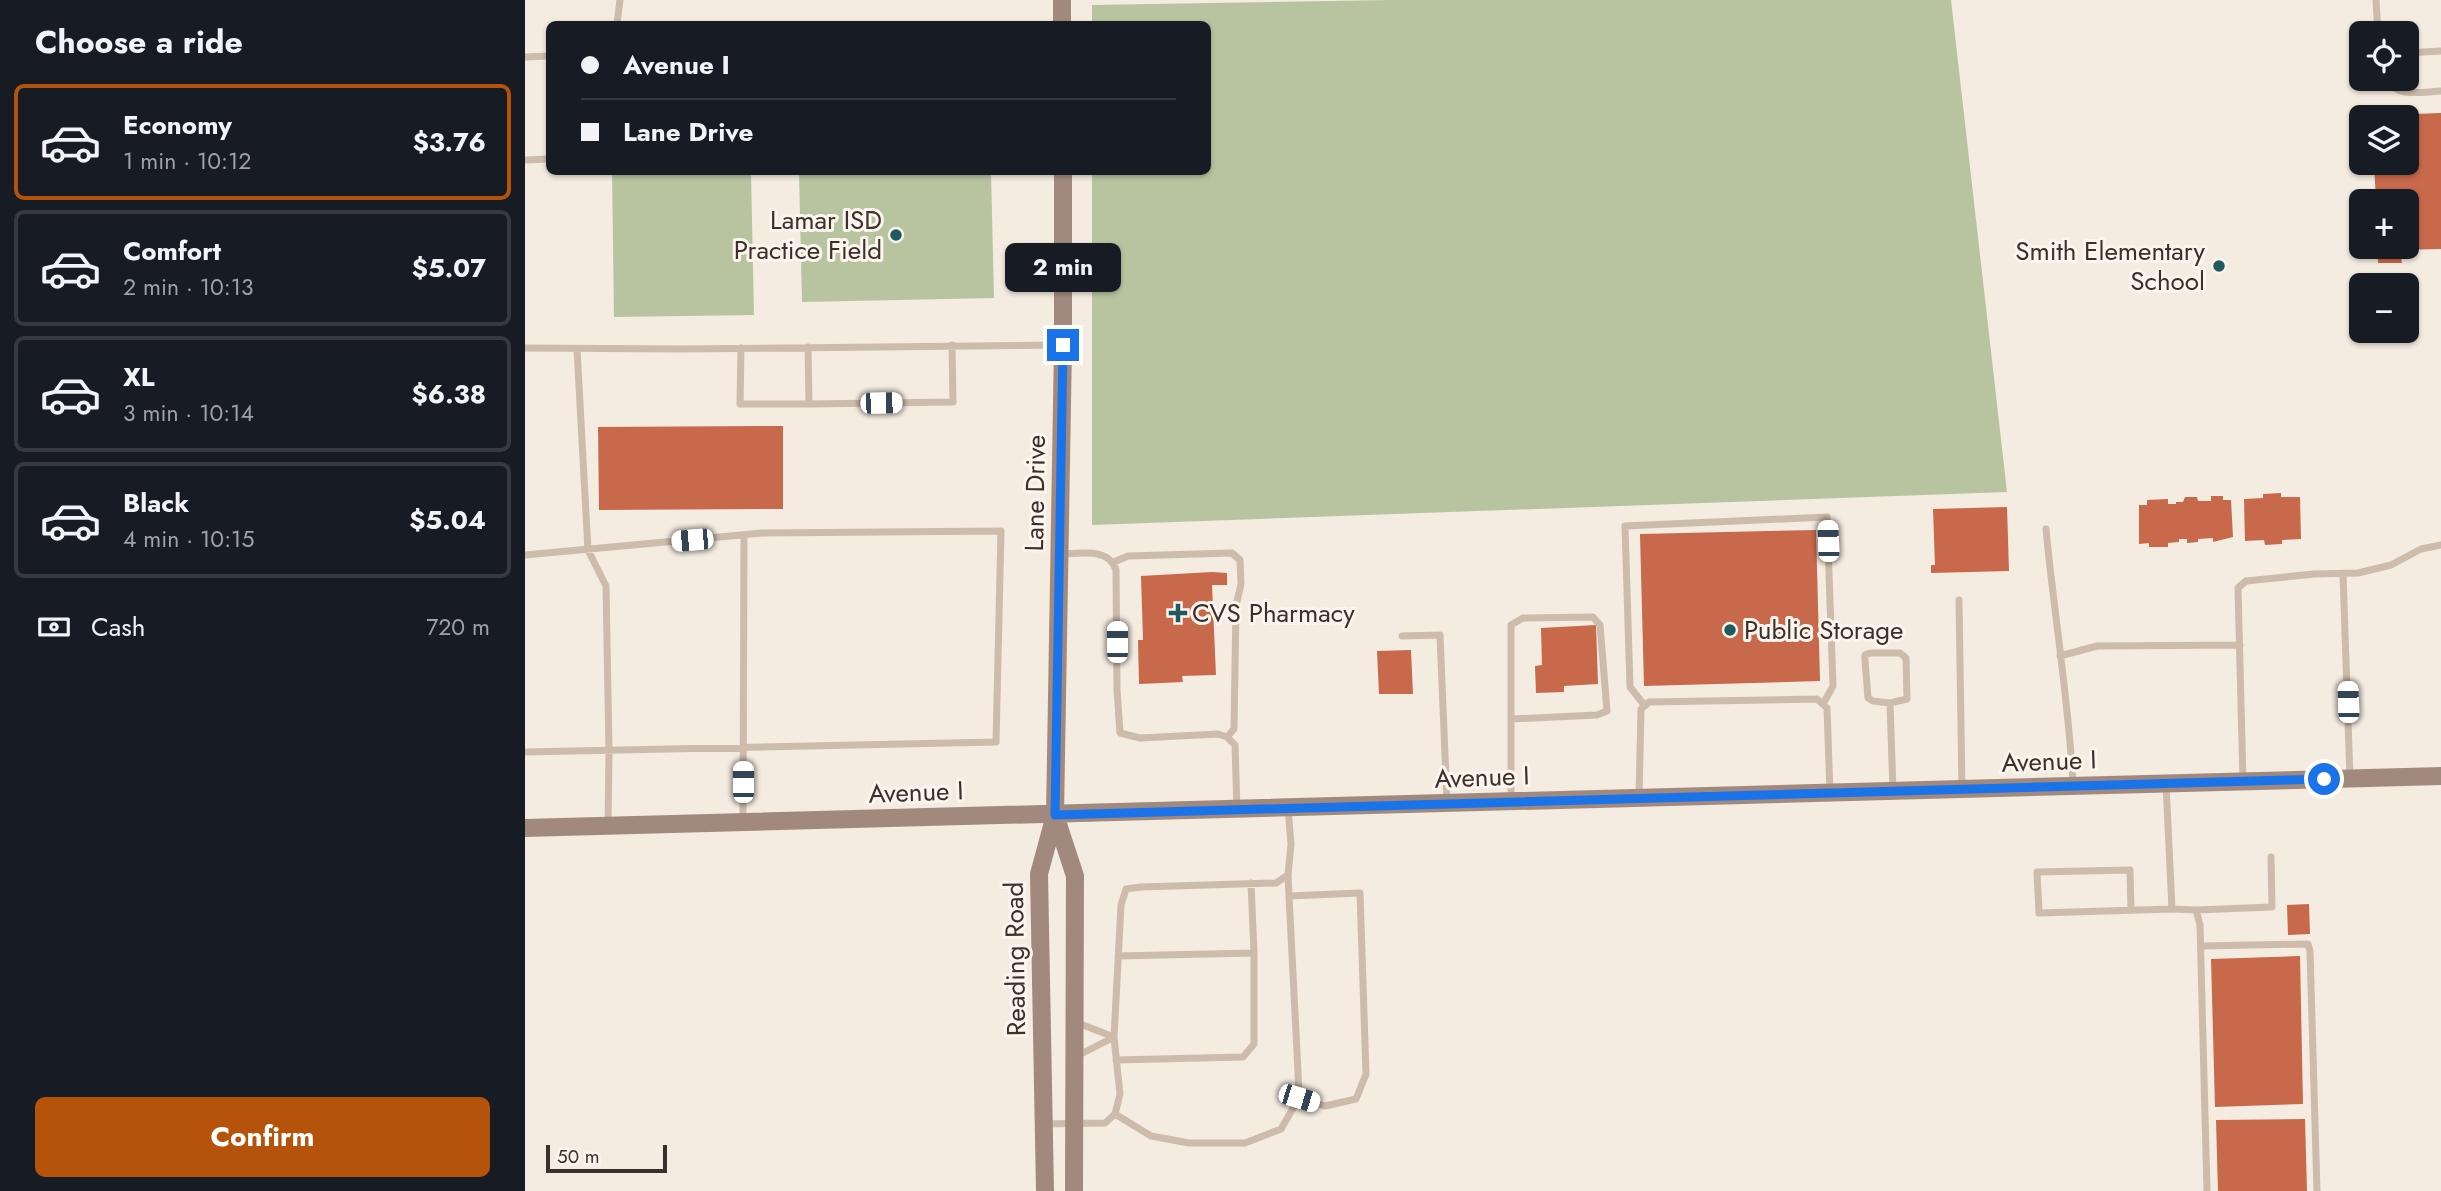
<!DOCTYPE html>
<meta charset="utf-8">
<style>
body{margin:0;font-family:Jost,sans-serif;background:#242831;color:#f1f3f6;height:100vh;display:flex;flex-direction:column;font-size:26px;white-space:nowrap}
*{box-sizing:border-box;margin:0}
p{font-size:23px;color:#9ea1a6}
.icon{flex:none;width:38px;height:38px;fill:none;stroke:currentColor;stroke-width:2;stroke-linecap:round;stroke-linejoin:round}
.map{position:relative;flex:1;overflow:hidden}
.side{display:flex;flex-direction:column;background:#171b24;width:525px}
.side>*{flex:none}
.top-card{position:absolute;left:21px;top:21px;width:665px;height:154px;border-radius:10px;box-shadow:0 2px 5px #0004;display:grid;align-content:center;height:154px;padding:0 35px;background:#171b24}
.controls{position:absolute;left:1824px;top:21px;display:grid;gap:14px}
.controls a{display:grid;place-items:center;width:70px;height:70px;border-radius:10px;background:#171b24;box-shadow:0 2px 5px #0004;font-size:35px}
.scale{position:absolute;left:21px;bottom:18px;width:121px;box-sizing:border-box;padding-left:7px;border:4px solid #3b302b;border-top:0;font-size:19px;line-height:24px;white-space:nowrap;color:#3b302b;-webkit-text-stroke:5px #fbf5ee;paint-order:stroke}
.end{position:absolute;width:32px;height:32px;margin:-16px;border:9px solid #1a73e8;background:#fff;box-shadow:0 0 0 4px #fff}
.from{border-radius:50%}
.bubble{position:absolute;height:49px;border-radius:10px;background:#171b24;box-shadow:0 2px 5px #0004;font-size:23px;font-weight:700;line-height:49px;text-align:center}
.car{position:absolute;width:21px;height:42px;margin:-21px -10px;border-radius:9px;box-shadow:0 0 5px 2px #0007;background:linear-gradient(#fff 24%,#345 0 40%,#fff 0 76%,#345 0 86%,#fff 0)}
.top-card b{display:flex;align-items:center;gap:24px;height:66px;font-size:26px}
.top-card b+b{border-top:2px solid #363941}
.top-card i{width:18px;height:18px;background:#f1f3f6}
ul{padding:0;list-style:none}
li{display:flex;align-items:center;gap:21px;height:116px;margin:0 14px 10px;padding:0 21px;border:4px solid #363941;border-radius:10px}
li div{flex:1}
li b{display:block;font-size:26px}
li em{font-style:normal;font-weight:700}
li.selected{border-color:#b45309}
li>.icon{width:63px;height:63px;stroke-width:1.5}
h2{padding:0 35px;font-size:32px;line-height:84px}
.pay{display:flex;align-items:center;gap:18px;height:77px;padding:0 35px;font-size:26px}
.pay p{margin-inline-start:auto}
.primary-button{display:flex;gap:14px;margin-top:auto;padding:14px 35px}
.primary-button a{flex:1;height:80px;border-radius:10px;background:#b45309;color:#fff;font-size:28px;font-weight:700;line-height:80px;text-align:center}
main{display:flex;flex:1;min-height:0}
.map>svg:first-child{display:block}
.green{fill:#b8c4a0}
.building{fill:#c8694b}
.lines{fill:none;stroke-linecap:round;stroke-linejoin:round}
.lane{stroke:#cdbbac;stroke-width:7}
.secondary{stroke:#a18a7d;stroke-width:18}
.route{stroke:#1a73e8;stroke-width:9}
.poi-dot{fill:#1f5a5e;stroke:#fbf5ee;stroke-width:2.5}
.labels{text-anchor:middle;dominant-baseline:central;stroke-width:6;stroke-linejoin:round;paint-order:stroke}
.poi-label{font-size:26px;fill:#3b302b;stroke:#fbf5ee;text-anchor:end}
.street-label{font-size:26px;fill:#3b302b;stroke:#fbf5ee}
</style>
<main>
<section class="side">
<h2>Choose a ride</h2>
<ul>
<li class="selected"><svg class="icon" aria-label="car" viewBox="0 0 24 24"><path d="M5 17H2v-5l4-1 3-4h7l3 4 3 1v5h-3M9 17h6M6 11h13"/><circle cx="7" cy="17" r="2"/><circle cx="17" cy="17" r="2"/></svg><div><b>Economy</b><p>1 min · 10:12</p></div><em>$3.76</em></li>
<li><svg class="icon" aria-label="car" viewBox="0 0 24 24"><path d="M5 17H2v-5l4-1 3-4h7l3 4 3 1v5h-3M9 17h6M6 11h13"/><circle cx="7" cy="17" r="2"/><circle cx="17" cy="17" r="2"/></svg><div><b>Comfort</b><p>2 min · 10:13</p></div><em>$5.07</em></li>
<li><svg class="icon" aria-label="car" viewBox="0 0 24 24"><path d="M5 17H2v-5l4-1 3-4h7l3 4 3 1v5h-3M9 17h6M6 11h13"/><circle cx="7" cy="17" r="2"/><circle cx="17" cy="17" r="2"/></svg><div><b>XL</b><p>3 min · 10:14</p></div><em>$6.38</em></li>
<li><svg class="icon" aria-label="car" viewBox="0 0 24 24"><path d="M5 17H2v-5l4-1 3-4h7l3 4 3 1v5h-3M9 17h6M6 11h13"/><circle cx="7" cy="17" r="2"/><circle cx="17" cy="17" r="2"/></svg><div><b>Black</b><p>4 min · 10:15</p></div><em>$5.04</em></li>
</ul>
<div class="pay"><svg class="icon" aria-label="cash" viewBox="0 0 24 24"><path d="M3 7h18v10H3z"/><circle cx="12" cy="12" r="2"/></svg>Cash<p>720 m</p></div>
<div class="primary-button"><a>Confirm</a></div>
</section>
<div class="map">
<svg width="1916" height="1191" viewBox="0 0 1916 1191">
<rect width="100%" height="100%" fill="#f4ebe1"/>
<path class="green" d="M864,0H1426L1482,492L567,525V172H682V24H567V5Z
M87,172H226L229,315L89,317Z
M274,172H466L469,298L277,302Z"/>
<path class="building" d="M1916,113V249L1875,250L1877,263H1853L1852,247H1881V201H1851L1849,163H1881V117H1860V115Z
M258,426V509L74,510L73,427Z
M1756,493V497H1775L1776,539L1757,540V544L1740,545L1739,540L1720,541L1719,499L1738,498V494Z
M1686,496H1698V500H1706L1708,537L1688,542V538L1673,539V542L1662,543V539H1654V542L1643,543V547H1624V543L1614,544V505H1622V500L1643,499V504H1651V502H1658L1660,497H1672L1673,501H1686Z
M1482,507L1484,571L1406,573V565H1410L1408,509Z
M1291,530L1295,681L1119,686L1115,534Z
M687,572L702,573V585H687L691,675L657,676L658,682L614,684L613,640H618L616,576Z
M1071,625L1073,684L1039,686V692L1011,693L1010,666L1017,665L1016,628Z
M886,650L888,694H854L852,651Z
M1784,904L1785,934L1763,935L1762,905Z
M1775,956L1778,1104L1690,1107L1686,959Z
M1780,1119L1782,1191H1693L1691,1120Z"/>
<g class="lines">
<path class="lane" d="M1851,0L1853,33
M92,24L95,0
M1881,53L1916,51
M0,57L24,56
M1860,79C1871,98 1897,92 1916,91
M0,160L24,159
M283,347L284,404L428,402L427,345
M0,348L156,349L538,345
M216,348L215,404H284
M52,349L63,550L81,586L84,751L83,826
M1521,529C1529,615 1544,700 1548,786
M536,554C555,554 584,547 591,570L592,690L595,733L615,738L693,734L702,737L710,745L712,810
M0,555L237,533L476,531L471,742L0,752
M589,562L603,556L707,553L715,560L716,584L711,606L709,729L702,737
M1818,574L1825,779
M1434,600L1437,789
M877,636L915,635L922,803
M1535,656L1572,646L1715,645
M1365,703L1382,699L1381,658L1375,653H1345L1340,655V660L1343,698L1348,701L1365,703L1368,791
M1120,706L1105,687L1100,526L1302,517L1308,686L1298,704
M986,719L1072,715L1082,711L1075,625L1068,617L998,618L986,625V801
M1718,781L1713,588L1721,581L1789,574L1833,573L1866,565L1896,549L1916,545
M1641,784L1647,909L1671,910L1675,925L1682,1191
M1114,798L1116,709L1124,702L1292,699L1302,708L1305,793
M218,821L219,535
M763,875L764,896L773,1072L774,1098L800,1106L831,1099L841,1074L835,893L764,896
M1606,910L1605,870L1512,872L1514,913L1647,909
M1671,910L1747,907L1746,857
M1676,946L1783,944L1785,951L1792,1191
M593,956L729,953L726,883
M550,1022L589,1037
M552,1056L589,1037
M591,1060L718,1057L729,1044V953
M590,1114L626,1136L664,1143H720L756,1129L774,1098
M519,1124L580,1123L590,1114L595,1094L589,1037L596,905L601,889L616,887L751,883L763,875L766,844L763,808"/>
<path class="secondary" d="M537,0V24
M530,815L550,876L549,1191
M0,828L1916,776
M520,1191L514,874L530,815L538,345V172"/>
</g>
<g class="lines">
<path class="route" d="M538,345L530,815L1799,779"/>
</g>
<g class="poi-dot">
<circle cx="371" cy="235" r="7"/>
<circle cx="1694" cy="266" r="7"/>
<path d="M649.5 602.5h7v7h7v7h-7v7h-7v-7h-7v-7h7z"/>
<circle cx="1205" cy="630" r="7"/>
</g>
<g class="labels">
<g class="poi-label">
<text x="357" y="220">Lamar ISD<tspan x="357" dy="30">Practice Field</tspan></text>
<text x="1680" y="251">Smith Elementary<tspan x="1680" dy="30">School</tspan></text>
<text x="667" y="613" text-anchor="start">CVS Pharmacy</text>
<text x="1219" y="630" text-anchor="start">Public Storage</text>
</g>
<g class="street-label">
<text transform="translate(510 493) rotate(-89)">Lane Drive</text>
<text transform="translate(1524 761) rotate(-2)">Avenue I</text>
<text transform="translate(957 777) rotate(-2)">Avenue I</text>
<text transform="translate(391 792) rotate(-2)">Avenue I</text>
<text transform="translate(490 959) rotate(-91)">Reading Road</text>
</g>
</g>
</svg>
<div class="controls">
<a><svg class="icon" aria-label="locate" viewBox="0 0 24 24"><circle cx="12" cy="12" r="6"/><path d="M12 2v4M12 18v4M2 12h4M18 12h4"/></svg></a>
<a><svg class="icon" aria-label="layers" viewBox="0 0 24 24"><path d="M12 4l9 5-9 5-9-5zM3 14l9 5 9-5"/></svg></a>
<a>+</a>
<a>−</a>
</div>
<div class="scale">50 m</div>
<i class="end from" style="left:1799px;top:779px"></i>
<i class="end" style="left:538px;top:345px"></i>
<div class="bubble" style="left:480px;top:243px;width:116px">2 min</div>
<i class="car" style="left:356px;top:403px;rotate:89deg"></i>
<i class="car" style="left:167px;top:540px;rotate:265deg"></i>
<i class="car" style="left:1303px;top:541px;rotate:358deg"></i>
<i class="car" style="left:592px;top:642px;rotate:0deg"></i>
<i class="car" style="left:1823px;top:702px;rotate:358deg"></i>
<i class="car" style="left:218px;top:782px;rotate:0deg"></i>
<i class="car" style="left:774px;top:1098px;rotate:107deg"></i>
<div class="top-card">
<b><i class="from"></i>Avenue I</b>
<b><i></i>Lane Drive</b>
</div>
</div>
</main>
